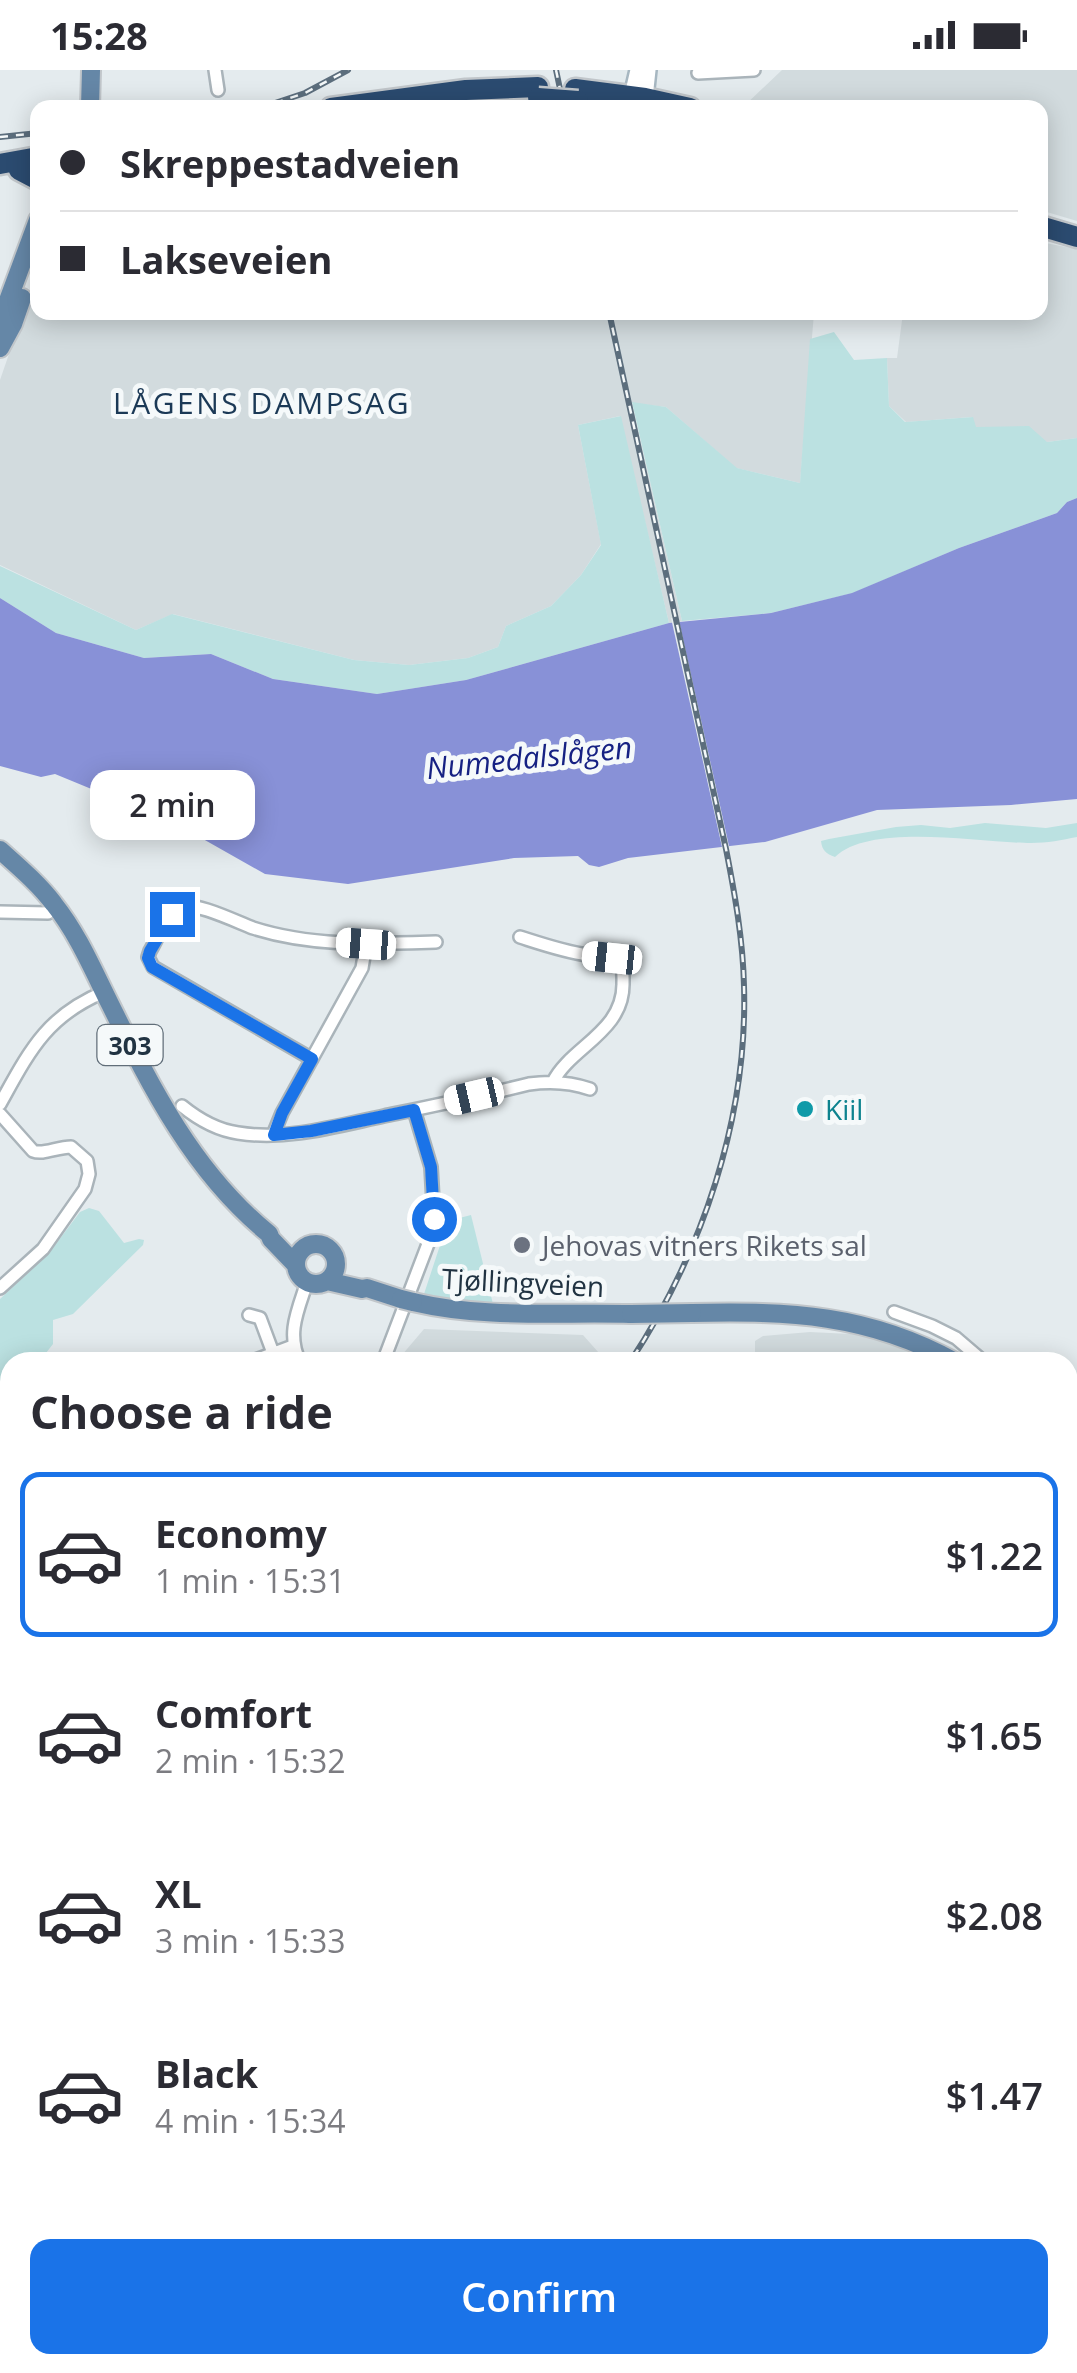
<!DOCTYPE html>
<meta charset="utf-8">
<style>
body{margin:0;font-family:"Open Sans",sans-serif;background:#f2f2f3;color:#2b2b33;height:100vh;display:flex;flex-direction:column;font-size:38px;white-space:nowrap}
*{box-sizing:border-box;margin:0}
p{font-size:32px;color:#7c7c81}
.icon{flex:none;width:55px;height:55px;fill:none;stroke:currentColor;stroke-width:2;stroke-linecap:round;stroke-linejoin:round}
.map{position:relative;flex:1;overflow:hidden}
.panel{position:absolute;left:0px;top:1282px;width:1078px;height:1022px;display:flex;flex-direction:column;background:#fff;border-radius:30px 30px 0 0;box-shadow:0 5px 25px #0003}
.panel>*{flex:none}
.top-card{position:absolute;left:30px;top:30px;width:1018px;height:220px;border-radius:20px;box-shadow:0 5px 25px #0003;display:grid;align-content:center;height:220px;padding:0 30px;background:#fff}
.end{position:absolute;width:45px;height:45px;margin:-22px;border:12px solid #1a73e8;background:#fff;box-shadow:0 0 0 5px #fff}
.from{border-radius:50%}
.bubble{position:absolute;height:70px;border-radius:20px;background:#fff;box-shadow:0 5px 25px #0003;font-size:32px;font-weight:600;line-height:70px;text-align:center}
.car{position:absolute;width:30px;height:60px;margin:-30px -15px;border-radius:12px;box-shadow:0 0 8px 2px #0007;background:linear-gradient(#fff 24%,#345 0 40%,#fff 0 76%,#345 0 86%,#fff 0)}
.top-card b{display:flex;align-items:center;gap:35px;height:95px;font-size:38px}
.top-card b+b{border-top:2px solid #e1e1e2}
.top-card i{width:25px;height:25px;background:#2b2b33}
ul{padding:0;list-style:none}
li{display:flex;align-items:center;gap:30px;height:165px;margin:0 20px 15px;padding:0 10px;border:5px solid transparent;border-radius:20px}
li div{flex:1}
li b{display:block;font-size:38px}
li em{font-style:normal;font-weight:600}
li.current{border-color:#1a73e8}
li>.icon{width:90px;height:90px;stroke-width:1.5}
h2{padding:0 30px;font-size:45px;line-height:120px}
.primary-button{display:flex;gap:20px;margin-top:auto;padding:20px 30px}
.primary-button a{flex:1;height:115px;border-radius:20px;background:#1a73e8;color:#fff;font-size:40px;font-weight:600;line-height:115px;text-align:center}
.status{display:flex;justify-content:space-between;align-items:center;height:70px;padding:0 50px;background:#fff;direction:ltr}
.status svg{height:28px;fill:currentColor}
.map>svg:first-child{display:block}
.built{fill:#d2dbde}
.green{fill:#bbe1e1}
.water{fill:#8891d7}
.pier{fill:#e4ebee}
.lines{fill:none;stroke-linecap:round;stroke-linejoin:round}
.street-casing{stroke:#aab4ba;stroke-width:16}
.secondary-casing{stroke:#a7b7c1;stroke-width:20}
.primary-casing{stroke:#c1c6ca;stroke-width:22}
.highway-casing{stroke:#c1c6ca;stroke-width:25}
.street{stroke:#fff;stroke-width:11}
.secondary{stroke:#fff;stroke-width:15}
.primary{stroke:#6587a7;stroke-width:18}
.highway{stroke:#2b4b70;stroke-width:20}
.rail-casing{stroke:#5c6e7d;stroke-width:6}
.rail{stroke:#f5f9fa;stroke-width:2.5;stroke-dasharray:8;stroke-linecap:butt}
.primary-bridge-casing{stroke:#c1c6ca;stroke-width:22;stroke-linecap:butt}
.highway-bridge-casing{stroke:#c1c6ca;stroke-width:25;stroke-linecap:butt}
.primary-bridge{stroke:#6587a7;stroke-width:18}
.highway-bridge{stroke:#2b4b70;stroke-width:20}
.route{stroke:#1a73e8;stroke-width:12}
.culture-dot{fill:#0f9aa8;stroke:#f5f9fa;stroke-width:4}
.worship-dot{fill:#6b7280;stroke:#f5f9fa;stroke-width:4}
.labels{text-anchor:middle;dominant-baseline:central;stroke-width:10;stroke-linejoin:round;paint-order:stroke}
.shield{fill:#f5f9fa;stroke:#616e79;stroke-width:2.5}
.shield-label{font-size:25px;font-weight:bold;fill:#213342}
.culture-label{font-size:28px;fill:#0d838f;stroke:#f5f9fa;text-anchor:start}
.worship-label{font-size:28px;fill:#5b616d;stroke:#f5f9fa;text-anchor:start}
.street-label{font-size:28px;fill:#213342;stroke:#f5f9fa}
.neighbourhood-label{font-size:30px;letter-spacing:2.5px;fill:#1b3956;stroke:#f5f9fa}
.water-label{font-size:30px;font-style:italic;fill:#162183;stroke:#f5f9fa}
</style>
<div class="status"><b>15:28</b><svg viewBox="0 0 49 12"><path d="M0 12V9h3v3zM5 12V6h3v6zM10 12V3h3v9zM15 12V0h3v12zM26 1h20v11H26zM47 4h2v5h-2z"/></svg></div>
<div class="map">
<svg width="1077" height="2303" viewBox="0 0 1077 2303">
<rect width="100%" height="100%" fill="#e4ebee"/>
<path class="built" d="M782,0H1077V151L1040,140V38L743,37Z
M1040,172L1077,179V368L1047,372L975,357L972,347L906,352L889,336L887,288H897L903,243L1040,242Z
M37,203L38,242L814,243L800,413L736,398L666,337L632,333L682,551L669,553L620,346L578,355L601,474L581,505L551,536L506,556L498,577L468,588L409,595L354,590L173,544L136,560L0,495V310Z
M424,1259L583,1265L607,1292H396Z
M810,1262L870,1265L891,1272L935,1292H755V1271L763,1266Z"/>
<path class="green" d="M834,262L854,290L887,288L889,336L905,352L973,347L976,357L1029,356L1047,372L1077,368V428L1067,432L1057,443L959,478L853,523L771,543L682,551L632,332L666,337L737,398L800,413L810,269Z
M621,346L669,553L466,610L377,624L273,609L211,584L144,588L56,563L0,528V496L136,560L172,544L354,590L409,595L468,588L498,577L506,556L551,536L581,505L601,475L578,355Z
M985,753L1046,758L1077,753V767C1062,770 1047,773 1031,773C982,773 871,752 835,787C826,784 822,780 821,771L829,769L896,757L921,755L950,758Z
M89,1138L99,1141L124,1173L139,1169L144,1170L143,1175L73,1244L53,1250V1274L39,1292H10V1409L0,1417V1229L49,1183L80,1142Z
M471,1145L493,1234L451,1230L424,1224L448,1151Z
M1077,2012V2164L1068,2168V2020Z
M1068,2205L1077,2209V2303H893L896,2295H1068Z
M237,2295H361L370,2303H226Z"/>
<path class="water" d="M1077,428V729L1011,735L877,740L765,772L628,788L599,797L589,795L578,786L514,788L348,814L265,804L196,765L193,754L180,750L167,761L146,751L123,732L55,704L41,707L0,696V528L56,563L144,588L211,584L273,609L377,624L466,610L669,553L771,543L852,523L959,478L1057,443L1067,432Z"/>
<path class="pier" d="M678,546L729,776L722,777L671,548Z"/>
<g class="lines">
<g class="street-casing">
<path id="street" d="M215,0L218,20
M698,3L754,0
M0,842L48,843
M520,867C542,874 565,882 588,885C596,886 612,885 618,891C624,896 623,907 623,913C624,962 570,977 553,1012
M312,989L153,897L148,887L150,881C158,868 166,844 180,837C195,831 237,852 253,858C312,877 375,874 436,872
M0,1034C29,982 46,946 104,922
M182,1036C198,1049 217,1060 238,1063C286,1071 337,1056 384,1046C432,1036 481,1026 529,1014C550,1011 570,1012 590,1019
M0,1044L33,1081C43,1085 57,1077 71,1077L87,1091L89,1104L85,1119L43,1179L0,1218
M273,1065L282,1043L362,898L366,874
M894,1242L932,1256L956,1268L984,1292
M249,1245L260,1248L273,1283
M250,1292L293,1276
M300,1292C286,1264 298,1240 307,1212
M383,1292L428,1174L434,1149L431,1097L414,1040
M1068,1325L1077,1327
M1070,2191L1077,2183"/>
</g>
<g class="secondary-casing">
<path id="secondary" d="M635,35L632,26L638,0
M636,38L645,28L648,0"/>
</g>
<g class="primary-casing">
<path id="primary" d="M90,38L91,0
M0,252L38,150
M0,278L13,254L22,228
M0,780C19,797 39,814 54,834C78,864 93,900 110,934C152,1019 194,1103 269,1164L271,1169L295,1194
M296 1194a20 20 0 1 1 40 0a20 20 0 1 1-40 0Z
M327,1211L362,1219L367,1218L401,1229
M413,1232C485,1249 558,1242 631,1244
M692,1243C790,1241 868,1244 955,1292
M1068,1399L1077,1413"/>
</g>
<g class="highway-casing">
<path id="highway" d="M575,19L645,28L690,38
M331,38L466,20L538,17
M0,94L38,87
M19,100L38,110
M1040,156L1077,167"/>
</g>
<use href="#street" class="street"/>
<use href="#secondary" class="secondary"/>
<use href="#primary" class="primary"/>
<use href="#highway" class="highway"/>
<g class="rail-casing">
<path id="rail" d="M556,0L564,38
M260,38L305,23L348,0
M0,67L38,63
M609,242L726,779C735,825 743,870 744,916C748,1048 702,1183 630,1292
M0,1864L10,1856"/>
</g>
<use href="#rail" class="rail"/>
<g class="primary-bridge-casing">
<path id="primary-bridge" d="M401,1229L413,1232
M631,1244L692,1243"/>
</g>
<g class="highway-bridge-casing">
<path id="highway-bridge" d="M538,28L578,31"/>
</g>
<use href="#primary-bridge" class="primary-bridge"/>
<use href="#highway-bridge" class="highway-bridge"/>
</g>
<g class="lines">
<path class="route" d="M172,844L150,881L148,888L152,897L312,989L282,1043L274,1065L311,1061L414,1040L431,1097L434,1149"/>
</g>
<circle class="culture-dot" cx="805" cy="1039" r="10"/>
<circle class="worship-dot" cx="522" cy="1175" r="10"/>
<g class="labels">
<rect class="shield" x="97.5" y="955" width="65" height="40" rx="8"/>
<g class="shield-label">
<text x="130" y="975">303</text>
</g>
<g class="culture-label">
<text x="825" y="1039">Kiil</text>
</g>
<g class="worship-label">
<text x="542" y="1175">Jehovas vitners Rikets sal</text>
</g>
<g class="street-label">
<text transform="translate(523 1212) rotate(3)">Tjøllingveien</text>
</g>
<g class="neighbourhood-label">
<text x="262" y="332">LÅGENS DAMPSAG</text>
</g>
<g class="water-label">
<text transform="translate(529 687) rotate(-6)">Numedalslågen</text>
</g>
</g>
</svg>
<i class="end from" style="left:434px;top:1149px"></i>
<i class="end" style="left:172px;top:844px"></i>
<div class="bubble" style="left:90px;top:700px;width:165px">2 min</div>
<i class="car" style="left:366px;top:874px;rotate:274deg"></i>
<i class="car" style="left:612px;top:888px;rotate:276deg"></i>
<i class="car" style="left:474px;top:1026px;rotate:257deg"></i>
<div class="top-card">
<b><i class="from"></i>Skreppestadveien</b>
<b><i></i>Lakseveien</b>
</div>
<section class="panel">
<h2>Choose a ride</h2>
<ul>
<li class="current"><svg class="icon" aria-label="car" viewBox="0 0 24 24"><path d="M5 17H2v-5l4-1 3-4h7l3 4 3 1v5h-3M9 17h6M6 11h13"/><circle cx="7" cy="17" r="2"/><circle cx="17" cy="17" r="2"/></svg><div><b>Economy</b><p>1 min · 15:31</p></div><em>$1.22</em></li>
<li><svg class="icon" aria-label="car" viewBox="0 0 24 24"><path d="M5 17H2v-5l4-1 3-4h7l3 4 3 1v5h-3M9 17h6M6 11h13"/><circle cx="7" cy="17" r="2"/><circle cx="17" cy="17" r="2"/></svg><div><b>Comfort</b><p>2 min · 15:32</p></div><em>$1.65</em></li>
<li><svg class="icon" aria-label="car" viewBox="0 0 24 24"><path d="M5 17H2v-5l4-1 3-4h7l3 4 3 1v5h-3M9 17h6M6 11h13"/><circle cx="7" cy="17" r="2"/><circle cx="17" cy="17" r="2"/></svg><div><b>XL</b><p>3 min · 15:33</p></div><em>$2.08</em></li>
<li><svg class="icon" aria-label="car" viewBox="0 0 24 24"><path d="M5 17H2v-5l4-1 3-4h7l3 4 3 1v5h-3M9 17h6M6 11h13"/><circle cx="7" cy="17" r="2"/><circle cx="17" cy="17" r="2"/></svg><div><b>Black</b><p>4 min · 15:34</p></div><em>$1.47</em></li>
</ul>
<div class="primary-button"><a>Confirm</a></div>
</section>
</div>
